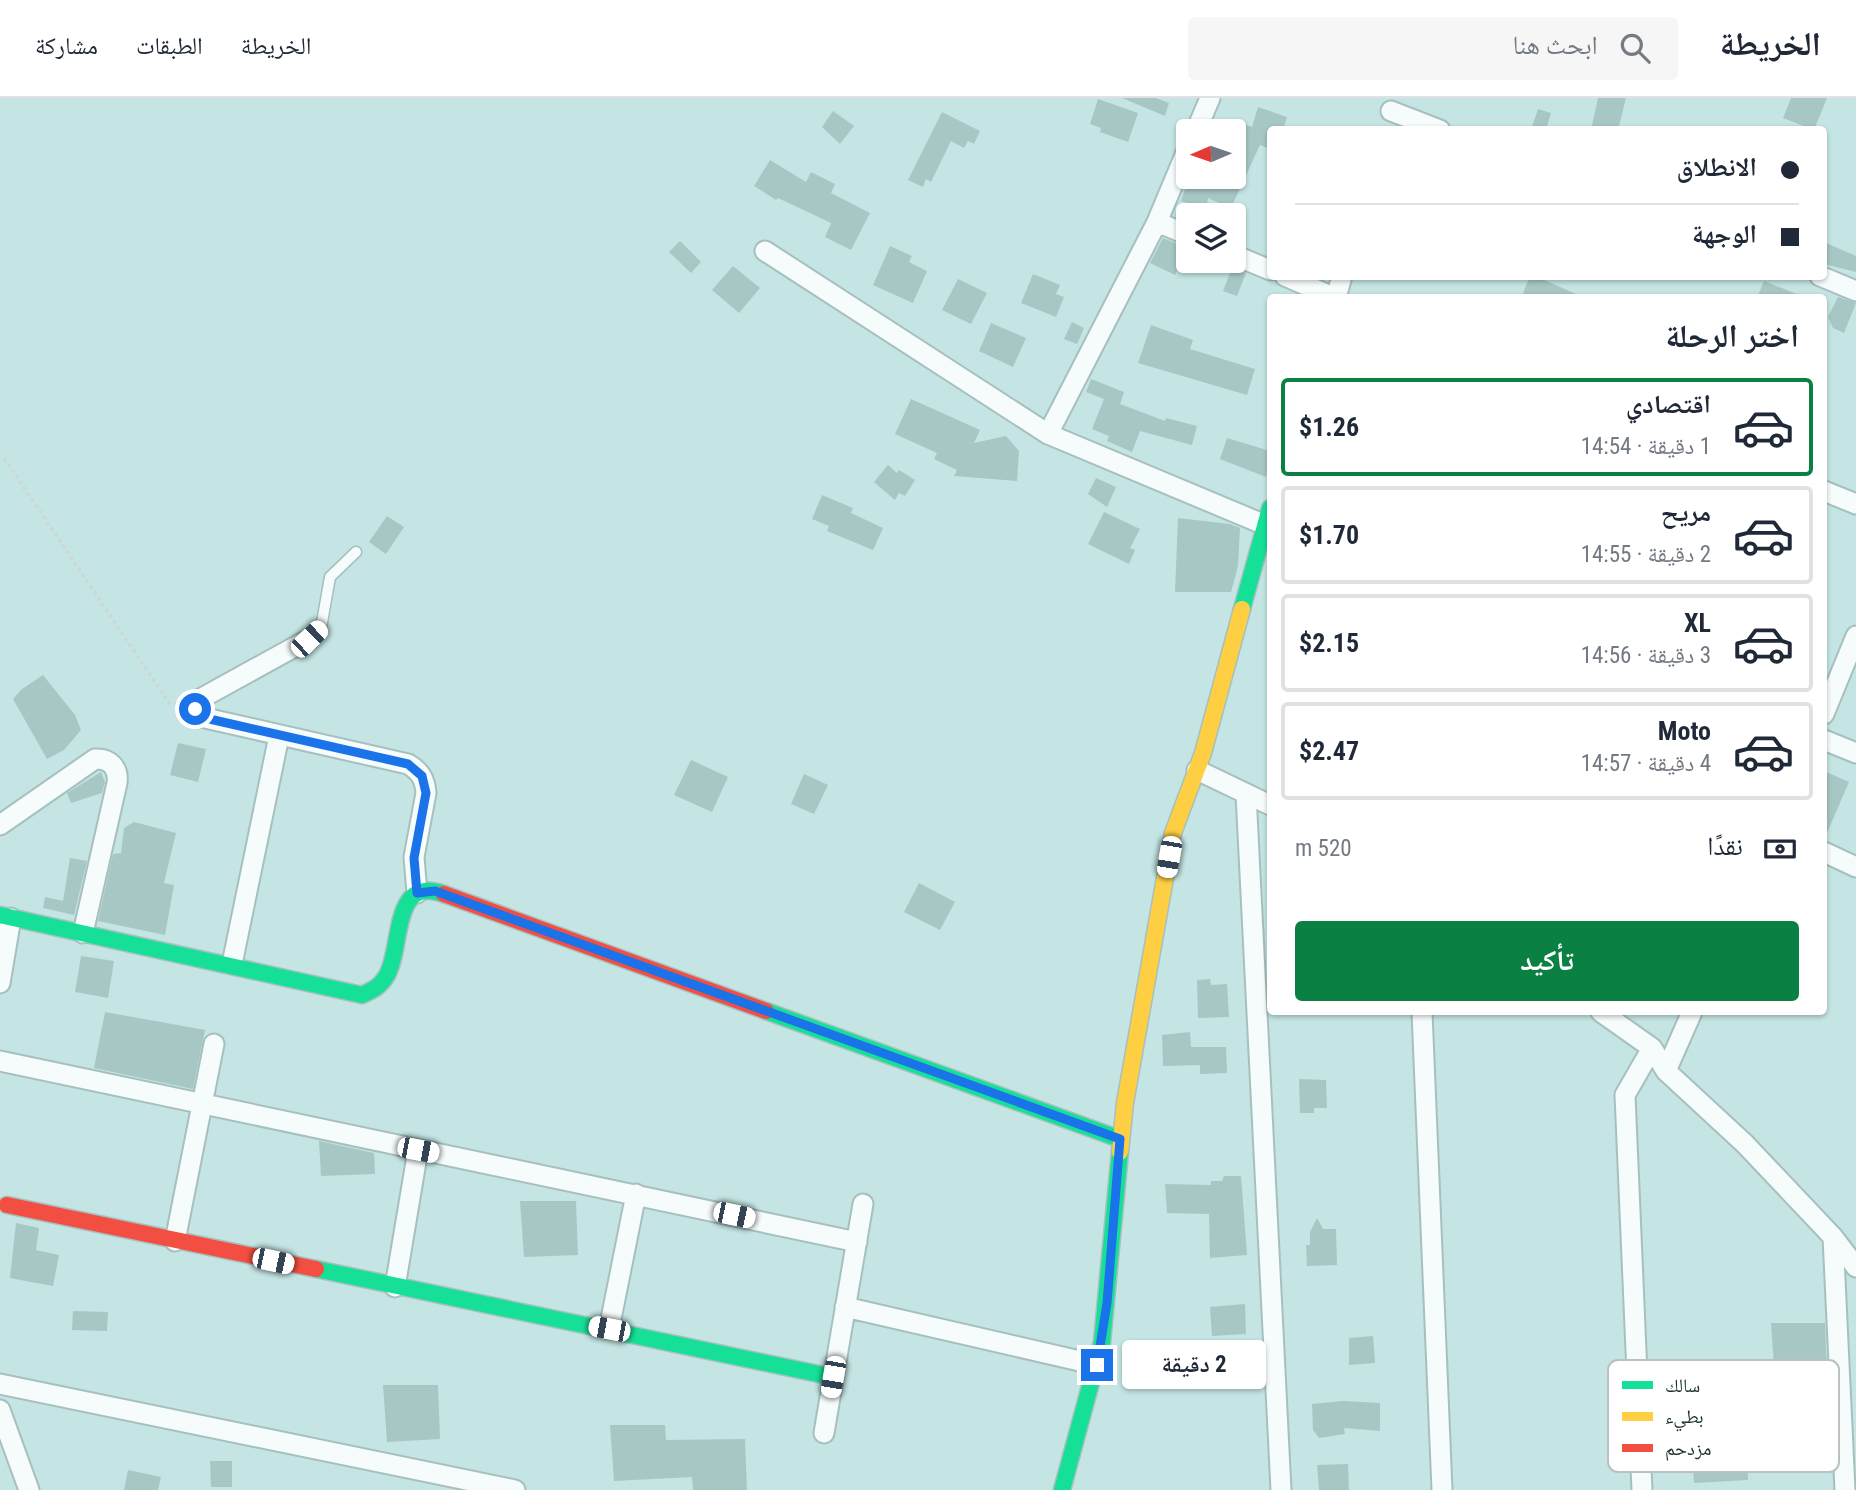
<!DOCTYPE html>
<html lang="ar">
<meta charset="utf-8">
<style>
body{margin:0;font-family:"Roboto Condensed","Noto Naskh Arabic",sans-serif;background:#f6f6f7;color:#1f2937;direction:rtl;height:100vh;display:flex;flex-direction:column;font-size:26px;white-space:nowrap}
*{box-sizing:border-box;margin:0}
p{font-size:23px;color:#747a83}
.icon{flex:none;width:38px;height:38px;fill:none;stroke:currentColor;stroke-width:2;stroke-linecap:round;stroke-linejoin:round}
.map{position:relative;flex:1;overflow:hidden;direction:ltr}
.panel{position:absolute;left:1267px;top:196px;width:560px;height:721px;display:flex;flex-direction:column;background:#fff;border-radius:7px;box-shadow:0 2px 5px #0004;direction:rtl}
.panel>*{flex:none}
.hud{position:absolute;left:1267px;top:28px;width:560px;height:154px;border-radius:7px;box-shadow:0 2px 5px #0004;direction:rtl;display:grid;align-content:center;height:154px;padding:0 28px;background:#fff}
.needle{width:46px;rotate:268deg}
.controls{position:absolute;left:1176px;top:21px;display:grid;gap:14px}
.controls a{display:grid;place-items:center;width:70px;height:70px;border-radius:7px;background:#fff;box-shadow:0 2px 5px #0004;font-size:35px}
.end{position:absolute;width:32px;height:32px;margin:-16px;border:9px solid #1a73e8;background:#fff;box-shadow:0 0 0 4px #fff}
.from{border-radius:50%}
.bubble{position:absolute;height:49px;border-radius:7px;background:#fff;box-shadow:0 2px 5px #0004;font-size:23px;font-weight:700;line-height:49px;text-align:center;direction:rtl}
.car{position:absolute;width:21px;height:42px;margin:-21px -10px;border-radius:9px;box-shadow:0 0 5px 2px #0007;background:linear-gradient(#fff 24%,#345 0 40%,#fff 0 76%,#345 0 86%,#fff 0)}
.hud b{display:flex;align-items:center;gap:24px;height:66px;font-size:26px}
.hud b+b{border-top:2px solid #e0e1e3}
.hud i{width:18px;height:18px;background:#1f2937}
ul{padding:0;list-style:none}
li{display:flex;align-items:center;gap:21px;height:98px;margin:0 14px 10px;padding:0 14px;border:4px solid #e0e1e3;border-radius:7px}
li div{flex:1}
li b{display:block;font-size:26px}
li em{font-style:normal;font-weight:700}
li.on{border-color:#0b8043}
li>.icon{width:63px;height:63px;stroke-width:1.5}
h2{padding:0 28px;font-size:32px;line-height:84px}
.pay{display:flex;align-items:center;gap:18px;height:77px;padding:0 28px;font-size:26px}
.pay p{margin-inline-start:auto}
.button{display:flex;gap:14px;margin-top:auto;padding:14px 28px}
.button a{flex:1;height:80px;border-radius:7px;background:#0b8043;color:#fff;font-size:28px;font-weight:700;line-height:80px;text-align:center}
header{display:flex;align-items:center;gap:42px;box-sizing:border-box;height:98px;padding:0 35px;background:#fff;border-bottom:2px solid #e0e1e3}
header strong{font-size:33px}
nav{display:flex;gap:38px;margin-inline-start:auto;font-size:24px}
.search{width:490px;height:63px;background:#f6f6f7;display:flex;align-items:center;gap:18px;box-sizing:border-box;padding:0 24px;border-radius:7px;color:#747a83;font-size:26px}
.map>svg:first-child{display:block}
.building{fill:#a7c7c5}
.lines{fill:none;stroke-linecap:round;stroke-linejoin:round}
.lane-casing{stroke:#a6c0bf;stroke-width:13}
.street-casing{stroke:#a6c0bf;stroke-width:23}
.fast-casing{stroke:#a6c0bf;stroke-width:19}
.slow-casing{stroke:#a6c0bf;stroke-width:19}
.jam-casing{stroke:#a6c0bf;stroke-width:19}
.path{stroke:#cdd7d7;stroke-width:3.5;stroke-dasharray:3.5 3.5;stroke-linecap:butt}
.lane{stroke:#f6fbfb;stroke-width:10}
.street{stroke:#f6fbfb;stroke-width:19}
.fast{stroke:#16e098;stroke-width:16}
.slow{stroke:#ffcf43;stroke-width:16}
.jam{stroke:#f24e42;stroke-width:16}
.route{stroke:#1a73e8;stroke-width:9}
.key{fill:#fff;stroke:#bac1c1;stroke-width:2}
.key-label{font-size:19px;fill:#18302f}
</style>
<header>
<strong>الخريطة</strong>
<div class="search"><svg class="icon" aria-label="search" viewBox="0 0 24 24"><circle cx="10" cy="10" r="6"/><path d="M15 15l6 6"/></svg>ابحث هنا</div>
<nav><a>الخريطة</a><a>الطبقات</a><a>مشاركة</a></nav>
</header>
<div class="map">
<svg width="1856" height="1392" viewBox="0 0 1856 1392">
<rect width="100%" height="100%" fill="#c4e5e3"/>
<path class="building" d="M1122,0H1156L1169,5L1165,18Z
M1598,0H1626L1618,32H1591Z
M1791,0H1827L1814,32L1783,20Z
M1098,1L1138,15L1128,44L1100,34L1101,30L1090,26Z
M1258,9L1287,19L1283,32H1270V51L1260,47L1231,110L1208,100L1206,110L1181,103L1189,79H1234V40L1239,24L1252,29Z
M1538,11L1551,15L1546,32H1531Z
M833,13L854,28L840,46L822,29Z
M942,14L980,33L974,46L968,43L964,50L951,43L931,84L926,81L923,89L908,82Z
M770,62L806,84L811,74L835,86L831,95L870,115L851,152L825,139L831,125L778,100L776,102L754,88Z
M1163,140L1187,150L1175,177L1150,165Z
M680,143L701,164L691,175L669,154Z
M1824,144L1856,158V174L1824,166Z
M890,148L912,158L909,164L927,173L913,205L873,187Z
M733,168L760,190L739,215L712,192Z
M1232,170L1246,175L1237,198L1223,193Z
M1033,176L1060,187L1056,196L1064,199L1056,219L1021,205Z
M1530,178H1535L1585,200H1521Z
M958,181L987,195L971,226L942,212Z
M1764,183L1804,199V200H1757Z
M1838,199L1856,205L1844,235L1833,230L1828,219Z
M1072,224L1084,230L1077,246L1064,241Z
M991,225L1026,240L1013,269L979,253Z
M1151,227L1193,242L1190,251L1255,271L1247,297L1138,265Z
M1091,281L1124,294L1120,306L1165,323L1166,320L1197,328L1192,347L1140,333L1132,354L1107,343L1109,338L1092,331L1104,301L1086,294Z
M911,301L980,332L974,345L1006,338L1019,353L1017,383L954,378L957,372L934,361L937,355L895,336Z
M1227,340L1270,353L1266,379L1220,361Z
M888,367L897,375L899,372L915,382L905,398L899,395L895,402L874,384Z
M1096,380L1116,389L1107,409L1088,396Z
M822,397L853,410L851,415L883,430L873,452L827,433L829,428L812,421Z
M1104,414L1140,431L1130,450L1135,452L1129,466L1088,446Z
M387,418L404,429L386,456L369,444Z
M1178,420L1230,426L1240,430L1238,468L1231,494H1175Z
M43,577L75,617L81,632L64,652L47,661L13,601L22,591Z
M178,645L206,651L198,684L170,677Z
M691,662L728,679L712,714L674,697Z
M1824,673L1849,684L1824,742Z
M101,674L105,684L102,695L71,705L67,695Z
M804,676L828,687L814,716L791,706Z
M134,724L176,735L164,785L174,787L165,837L98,823L113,756L121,755L124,730Z
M70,760L87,763L74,817L43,810L45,799L63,803Z
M919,785L955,804L940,832L904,814Z
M81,858L114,863L108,900L75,894Z
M1210,881L1211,887L1227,886L1229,919L1198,920L1197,882Z
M105,914L205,932L193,991L94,970Z
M1190,934L1191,949H1226L1227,975L1200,976V967L1163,968L1162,937Z
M1299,981L1326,982L1327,1010H1314V1015H1300Z
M319,1043L374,1055L375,1076L321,1078Z
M1224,1078H1241L1247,1157L1210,1160L1209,1116L1167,1115L1165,1086L1211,1087V1083H1222Z
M520,1103H576L578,1157L524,1159Z
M1317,1120L1323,1131H1336L1337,1167L1307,1168L1306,1147H1310V1134Z
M16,1125L39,1130L36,1152L59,1157L53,1188L10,1180Z
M1245,1206L1246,1236L1212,1238L1210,1209Z
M73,1213L108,1214L107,1233L72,1232Z
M1771,1225H1825L1827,1279L1775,1281Z
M1373,1238L1375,1265L1349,1267V1240Z
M383,1287H438L440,1341L387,1344Z
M1343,1303L1380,1305V1333L1344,1330L1345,1336L1319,1340L1313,1332L1312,1306Z
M610,1327H665L666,1342L745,1341L747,1392H693L692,1379L614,1383Z
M1691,1329H1746L1748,1382L1694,1385Z
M210,1363H232V1389H211Z
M1348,1366L1349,1392H1319L1317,1367Z
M128,1372L161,1379L158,1392H124Z"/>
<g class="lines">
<g class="lane-casing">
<path id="lane" d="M309,541L321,530L330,479L356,454"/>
</g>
<g class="street-casing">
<path id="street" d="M1391,13L1440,32
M1196,33L1210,0
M1157,124L1188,137
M765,153L1048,336L1270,429
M1234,157L1270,172
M1285,178L1335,200
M1820,178L1856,193
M1336,200L1342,178
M1048,336L1157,124L1188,50
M1824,393L1856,406
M309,541L200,601L195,607L196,614L205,620L408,666C420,673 425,681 426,695L414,759L417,795
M1824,616L1856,538
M1824,642L1856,655
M1197,672L1270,707
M1246,696L1281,1392
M0,727L95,661C110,660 119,670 117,685L83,835
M1824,754L1856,769
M232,866L279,638
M0,885L11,820
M1422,914L1442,1392
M1601,914L1652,950L1666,973L1745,1046L1833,1139L1856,1169
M0,963L857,1144
M1666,973L1692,914
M1833,1139L1845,1392
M175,1143L214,946
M395,1189L418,1052
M845,1209L1097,1267
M609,1231L636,1096
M0,1286L515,1392
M0,1312L29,1392
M824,1335L863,1106
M1642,1392L1625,997L1652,950"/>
</g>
<g class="fast-casing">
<path id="fast" d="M1242,511L1270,410
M0,817L362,897C373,892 381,888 387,877C403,849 391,777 444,796
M766,913L1120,1041
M316,1171L833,1279
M1062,1392L1102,1244L1120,1054"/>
</g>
<g class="slow-casing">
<path id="slow" d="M1120,1054L1125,1005L1173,735L1203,655L1242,511"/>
</g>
<g class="jam-casing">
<path id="jam" d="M444,796L766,913
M7,1107L316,1171"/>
</g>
<path class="path" d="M4,360L169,605H177"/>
<use href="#lane" class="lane"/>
<use href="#street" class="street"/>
<use href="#fast" class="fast"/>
<use href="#slow" class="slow"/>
<use href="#jam" class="jam"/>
</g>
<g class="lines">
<path class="route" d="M195,611L205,620L408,666L422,678L426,695L414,760L417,795L435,793L1120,1041L1107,1205L1097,1267"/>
</g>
<rect x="1608" y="1262" width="231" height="112" rx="10" class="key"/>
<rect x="1622" y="1283" width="31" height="8" fill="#16e098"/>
<rect x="1622" y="1314" width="31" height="9" fill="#ffcf43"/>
<rect x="1622" y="1346" width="31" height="8" fill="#f24e42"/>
<g class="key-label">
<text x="1665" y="1294">سالك</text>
<text x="1665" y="1325">بطيء</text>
<text x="1665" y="1357">مزدحم</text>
</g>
</svg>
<div class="controls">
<a><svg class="needle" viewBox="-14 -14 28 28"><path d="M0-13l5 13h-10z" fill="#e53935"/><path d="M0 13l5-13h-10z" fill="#747a83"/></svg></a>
<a><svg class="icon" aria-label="layers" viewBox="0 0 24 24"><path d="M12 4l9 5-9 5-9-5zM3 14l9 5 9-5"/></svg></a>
</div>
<i class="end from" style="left:195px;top:611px"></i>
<i class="end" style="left:1097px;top:1267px"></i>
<div class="bubble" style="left:1122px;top:1242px;width:144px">2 دقيقة</div>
<i class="car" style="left:309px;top:541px;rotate:46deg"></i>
<i class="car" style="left:1169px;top:759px;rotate:190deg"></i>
<i class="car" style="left:418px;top:1052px;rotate:101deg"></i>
<i class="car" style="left:734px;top:1117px;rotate:102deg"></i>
<i class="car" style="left:273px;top:1163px;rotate:102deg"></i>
<i class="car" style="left:609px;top:1231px;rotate:281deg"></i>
<i class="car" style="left:833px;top:1279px;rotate:190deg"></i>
<div class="hud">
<b><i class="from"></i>الانطلاق</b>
<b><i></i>الوجهة</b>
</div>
<section class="panel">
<h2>اختر الرحلة</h2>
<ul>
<li class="on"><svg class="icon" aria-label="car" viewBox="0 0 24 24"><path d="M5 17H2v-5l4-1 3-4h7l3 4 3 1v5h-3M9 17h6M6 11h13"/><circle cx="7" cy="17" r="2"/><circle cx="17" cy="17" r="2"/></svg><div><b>اقتصادي</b><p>1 دقيقة · 14:54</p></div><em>$1.26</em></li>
<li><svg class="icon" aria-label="car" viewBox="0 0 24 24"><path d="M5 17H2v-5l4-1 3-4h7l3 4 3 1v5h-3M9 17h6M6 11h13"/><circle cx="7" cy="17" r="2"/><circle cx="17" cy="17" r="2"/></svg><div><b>مريح</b><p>2 دقيقة · 14:55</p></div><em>$1.70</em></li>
<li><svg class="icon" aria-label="car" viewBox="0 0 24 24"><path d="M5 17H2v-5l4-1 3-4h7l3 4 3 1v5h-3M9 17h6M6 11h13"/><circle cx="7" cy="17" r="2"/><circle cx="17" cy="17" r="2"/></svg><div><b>XL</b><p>3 دقيقة · 14:56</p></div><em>$2.15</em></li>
<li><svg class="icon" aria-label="car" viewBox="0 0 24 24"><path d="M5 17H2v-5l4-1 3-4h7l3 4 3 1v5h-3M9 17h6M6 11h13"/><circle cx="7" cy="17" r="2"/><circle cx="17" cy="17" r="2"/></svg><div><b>Moto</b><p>4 دقيقة · 14:57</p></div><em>$2.47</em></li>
</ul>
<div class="pay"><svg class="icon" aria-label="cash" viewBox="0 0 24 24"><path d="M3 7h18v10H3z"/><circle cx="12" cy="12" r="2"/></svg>نقدًا<p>520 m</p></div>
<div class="button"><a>تأكيد</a></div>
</section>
</div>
